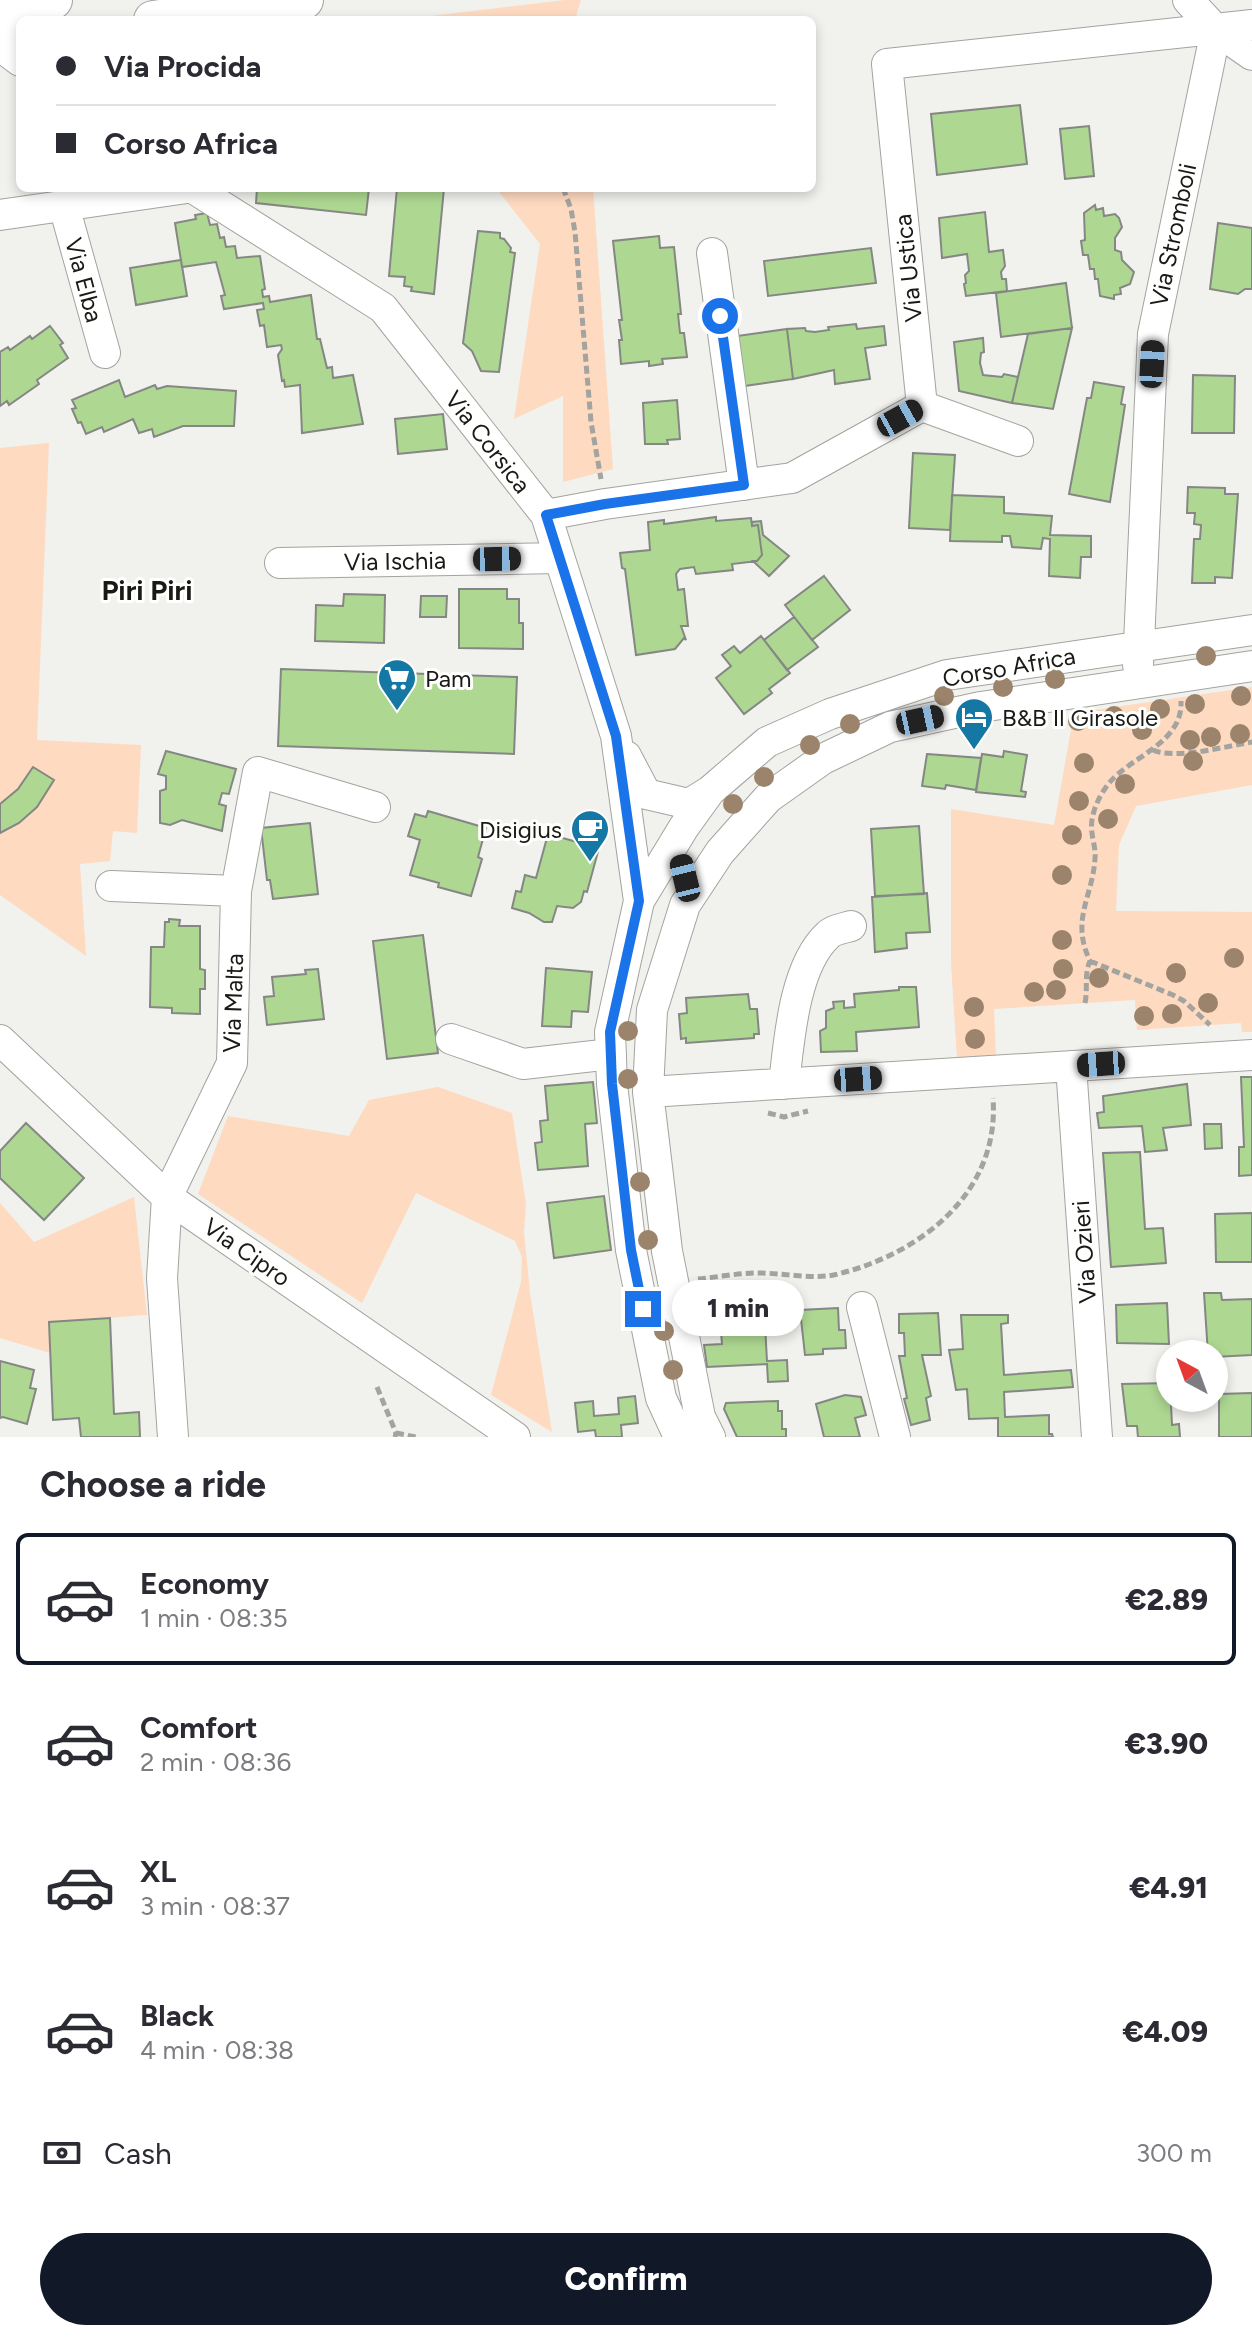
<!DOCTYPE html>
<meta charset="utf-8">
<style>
body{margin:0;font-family:Figtree,sans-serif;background:#f2f2f3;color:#2b2b33;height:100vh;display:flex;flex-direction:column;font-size:30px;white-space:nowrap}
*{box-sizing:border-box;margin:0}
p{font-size:26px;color:#7c7c81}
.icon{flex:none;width:44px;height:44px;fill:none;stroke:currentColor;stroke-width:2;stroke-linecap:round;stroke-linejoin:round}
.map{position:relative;height:1437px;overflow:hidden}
.panel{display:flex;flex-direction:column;background:#fff;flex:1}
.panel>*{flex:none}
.top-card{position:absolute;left:16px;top:16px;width:800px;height:176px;border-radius:12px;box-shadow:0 4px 12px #0003;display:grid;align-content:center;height:176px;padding:0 40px;background:#fff}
.needle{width:52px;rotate:319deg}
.controls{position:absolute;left:1156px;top:1340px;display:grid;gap:16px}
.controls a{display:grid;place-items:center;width:72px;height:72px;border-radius:50%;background:#fff;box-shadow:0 4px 12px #0003;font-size:40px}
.end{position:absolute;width:36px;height:36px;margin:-18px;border:10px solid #1a73e8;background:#fff;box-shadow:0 0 0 4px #fff}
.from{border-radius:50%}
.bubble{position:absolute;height:56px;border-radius:28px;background:#fff;box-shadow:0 4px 12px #0003;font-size:26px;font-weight:800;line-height:56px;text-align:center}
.car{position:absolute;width:24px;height:48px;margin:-24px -12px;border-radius:10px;box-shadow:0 0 6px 2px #0007;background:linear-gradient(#222 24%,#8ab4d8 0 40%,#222 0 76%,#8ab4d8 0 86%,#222 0)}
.top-card b{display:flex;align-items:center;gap:28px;height:76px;font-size:30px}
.top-card b+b{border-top:2px solid #e1e1e2}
.top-card i{width:20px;height:20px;background:#2b2b33}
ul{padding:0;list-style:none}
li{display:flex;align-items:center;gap:24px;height:132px;margin:0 16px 12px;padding:0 24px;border:4px solid transparent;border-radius:12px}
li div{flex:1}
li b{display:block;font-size:30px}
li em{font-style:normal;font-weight:800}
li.on{border-color:#111827}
li>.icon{width:72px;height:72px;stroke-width:1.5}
h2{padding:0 40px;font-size:36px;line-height:96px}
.pay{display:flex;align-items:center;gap:20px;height:88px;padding:0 40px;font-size:30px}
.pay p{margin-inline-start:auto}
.button{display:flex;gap:16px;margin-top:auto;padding:16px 40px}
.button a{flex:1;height:92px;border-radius:48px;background:#111827;color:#fff;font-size:32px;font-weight:800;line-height:92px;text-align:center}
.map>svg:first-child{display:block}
.green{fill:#fedac1}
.building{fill:#aed892;stroke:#848783;stroke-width:2}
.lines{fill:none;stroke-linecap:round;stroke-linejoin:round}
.minor-casing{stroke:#a3a39f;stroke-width:32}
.major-casing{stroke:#a3a39f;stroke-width:40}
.path{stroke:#a3a3a0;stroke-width:5;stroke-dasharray:8 4;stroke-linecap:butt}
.minor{stroke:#fff;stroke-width:30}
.major{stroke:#fff;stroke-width:38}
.tree{fill:#9b846b}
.route{stroke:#1a73e8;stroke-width:10}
.labels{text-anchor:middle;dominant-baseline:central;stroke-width:6;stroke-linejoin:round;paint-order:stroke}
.street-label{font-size:24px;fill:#191917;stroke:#fffffe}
.poi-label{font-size:24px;fill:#191917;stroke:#fffffe;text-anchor:start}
.quarter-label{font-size:28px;font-weight:bold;fill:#191917;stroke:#fffffe}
</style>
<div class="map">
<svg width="1252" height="1437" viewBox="0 0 1252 1437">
<rect width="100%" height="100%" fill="#f1f1ed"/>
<path class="green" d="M565,0H581L575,20H431V16Z
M496,188H593L613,469L563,482V396L514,419L540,244Z
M49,443L37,740L141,745L137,833L113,831L110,861L80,864L86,956L0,895V448Z
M1252,687V785L1136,806L1119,845L1116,911L1252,912V1032H1242L1241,1023L1137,1030L1135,1000L994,1009L996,1058L957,1059L951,963V809L1054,825L1074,713Z
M438,1087L512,1113L526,1204L524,1232L530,1293L552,1432L491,1395L521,1282L522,1257L515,1241L416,1193L362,1303L198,1194L228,1116L349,1136L369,1100Z
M134,1197L147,1315L49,1322L50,1353L0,1338V1203L34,1242Z"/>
<path class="building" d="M1020,105L1027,164L937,175L931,114Z
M1089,126L1094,176L1065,179L1060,129Z
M257,188H369L366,215L256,203Z
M397,188H444L434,294L411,291L412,287L404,286L405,277L389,276Z
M1095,205L1096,210L1103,208L1104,216L1115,214L1119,218L1122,227L1115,238V250L1121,252L1122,260L1134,272L1130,284L1120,288L1121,294L1114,295V299L1100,296L1098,279H1095L1094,269H1090L1088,255H1083L1081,241L1085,240L1084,213Z
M985,212L989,252L1003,250L1005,266L1001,272L1002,279H1006L1007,291L966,296L964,284L966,283L965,275L969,271L967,254L942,258L939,218Z
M207,213L210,225L217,224L220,238L224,237L226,247L235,246L237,258L260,256L265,289L262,290L263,297L269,296L270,302L311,295L317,339H320L327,368L332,367L333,378L353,375L363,424L302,433L300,385L285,387L284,380L282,381L278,355L282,349L281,345L267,347L264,325L260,326L257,310L264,309L263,303L224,309L221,296L225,295L216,262L182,267L175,223L196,219L195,215Z
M1218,223L1252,228V289H1245L1238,294L1210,289Z
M478,231L500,233V238L504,239L511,248L510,252L515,253L499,372L481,371L472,351L463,343Z
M659,236L660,248L674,247L681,314H678L680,333H684L687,357L662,359L663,364L649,366V361L621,364L619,340H622L619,320H622L613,241Z
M871,248L876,283L768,296L764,261Z
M181,260L187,296L136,305L130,268Z
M1066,283L1072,328L1001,337L996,293Z
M856,324L857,329L884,326L886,345L865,348L870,379L835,384L834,370L793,379L787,329L805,328L806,331L815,332L829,330L828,327Z
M50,326L63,343L60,345L68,358L37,380L39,384L9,405L7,401L0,406V352L8,347L10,350L30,336L32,339Z
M1072,328L1053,409L1012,403L1028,334Z
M787,329L793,379L737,387L730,337Z
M983,338L984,352L981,353L980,363L983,375L1002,377L1004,374L1018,377L1012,403L959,391L954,342Z
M1193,375L1235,376L1234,433H1192Z
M119,380L125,397L155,385L157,389L167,386L236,391L234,426H183L154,437L152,429L139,433L133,419L104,432L102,427L86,434L81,422L78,423L72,409L76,408L72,400Z
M1094,382L1124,387L1121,404L1125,405L1110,502L1069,494L1087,398H1091Z
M677,400L680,439L667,440L668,444H645L643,403Z
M443,414L447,449L398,454L395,419Z
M913,453L955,455L950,530L909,528Z
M1188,487L1225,488V494H1238L1232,578L1215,577V583H1192L1194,539H1200L1201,525L1194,524L1195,513H1187Z
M952,495L1004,497V513L1052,516L1050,535L1091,536V557H1081L1080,578L1049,576L1050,539L1043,538L1041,549L1012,547L1010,536H1002V542L950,541Z
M716,517V521L751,518L752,526L758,525L762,555L757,561L732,564L733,570L696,574L694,567L680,569L676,574L678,590L684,589L688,626H681L686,640L684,638L675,649L636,655L625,569L622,568L620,553L650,550L648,522L664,520V524Z
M761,521L763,535L789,556L769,576L753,561H757L762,555L758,525L752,526V522Z
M824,576L850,610L812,640L785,605Z
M459,589H507V599H519V623H523V649L459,648Z
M344,594L385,595L384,643L315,641L316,605L343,606Z
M421,596H447L446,617H420Z
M794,617L818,647L787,670L764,640Z
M761,636L790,673L769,689L772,693L744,714L716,678L731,666L722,655L734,646L740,653Z
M281,669L517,677L514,754L278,746Z
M166,751L236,769L229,794L222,793L219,804L226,806L222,831L182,820L170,825L160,823V791L166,789V776L158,774Z
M1004,751L1027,755L1021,791L1026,792L1025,797L976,792L982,754L1003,757Z
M927,754L981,758L976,790L946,785L945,789L922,786Z
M33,767L54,780L37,807L19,823L0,833V804L18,789Z
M428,811L486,828L478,857L482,859L471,896L438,887L439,883L410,875L420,840L408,836L415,814L426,817Z
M310,823L318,894L273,899L270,880H267L261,828Z
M919,826L924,894L875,896L871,829Z
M548,834L599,848L587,892L584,891L581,902L573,908L557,906L552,922H544L529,913L512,908L516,891L521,892L525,875L536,878Z
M927,893L930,932L906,933L907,948L875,952L872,897Z
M169,919L180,920L179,926H200V969L205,970V989H200V1014L172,1013V1008L150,1007L151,947H164L165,922H169Z
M423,935L438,1053L387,1059L373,941Z
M546,968L592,972L588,1012L572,1011L571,1027L542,1026Z
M318,969L324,1019L267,1025L264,997L274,996L272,977L306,974L305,970Z
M899,987H916L919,1027L856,1032L857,1051L821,1052L820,1031L826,1028V1011L834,1008L833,1002L844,1001V1008L855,1007L854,994L899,990Z
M748,994L750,1009H757L759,1034H754V1038L686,1043V1038L681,1039L679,1014L687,1013L686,998Z
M1241,1077H1252V1175L1239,1176V1147H1244Z
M593,1082L597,1123L585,1124L588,1166L538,1170L535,1143L542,1142L540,1121L548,1120L545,1086Z
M1187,1084L1191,1125L1163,1128L1167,1150L1145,1152L1142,1126L1099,1128L1097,1113L1104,1112L1103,1096Z
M26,1123L84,1178L44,1220L0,1178V1151Z
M1204,1124H1221L1222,1148L1205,1149Z
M1140,1152L1145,1229L1163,1228L1166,1263L1111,1267L1103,1153Z
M604,1196L611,1250L554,1258L547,1203Z
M1252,1213V1262H1216L1215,1214Z
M1204,1293H1221L1222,1300L1252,1299V1355L1214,1357V1354H1208Z
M1167,1303L1169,1344L1117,1343L1116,1305Z
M719,1307H764L767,1361L787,1360L788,1381L768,1382L767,1364L707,1367L704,1345L722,1344Z
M838,1308L839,1330H845L846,1348L823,1349V1354L805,1355L800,1310Z
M938,1313L941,1355H922L931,1396L926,1398L930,1420L911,1425L904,1399L907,1398L899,1356H905L904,1333H899V1314Z
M961,1315H1008V1323L1001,1324L1004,1375L1071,1370L1073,1387L1004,1392L1005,1417L1049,1415V1434H1052L1053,1437H998V1418L969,1419L967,1389L956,1390L949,1350L963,1349Z
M110,1318L114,1414L139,1412L140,1437H81L79,1418L53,1420L49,1322Z
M0,1361L34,1370L30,1388L36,1389L27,1424L3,1417L0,1418Z
M1170,1383L1172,1425L1179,1424L1180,1437H1138L1137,1426H1127L1122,1384Z
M1252,1393V1437H1219V1394Z
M845,1395L861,1397L866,1415L855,1418L860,1437H824L816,1404Z
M635,1396L638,1423L621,1425L622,1437H596L595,1430L578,1432L575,1403L593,1401L594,1416L619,1414L618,1398Z
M778,1401V1411H782V1429H786V1437H737L724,1409L726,1403Z"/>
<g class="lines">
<g class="minor-casing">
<path id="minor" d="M1188,0L1216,30L1252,55
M0,46L20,61
M193,188L383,308L546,515L616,736L639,901
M64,206L105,353
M0,215L187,188
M712,253L744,485
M922,406L1018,441
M546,515L605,504L792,478L922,406L887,64L1252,25
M280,563L559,558
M1138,665L1153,334L1216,30
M626,756L646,794L689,804L710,791
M111,886L236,891
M451,1039L523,1064L611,1054
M0,1040L167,1197L515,1437
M1071,1066L1097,1437
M784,1084C789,1041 794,966 828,935C833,930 844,928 851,926
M648,1092L1252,1055
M862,1307L895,1437
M173,1437L162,1278L167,1197L232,1063L236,891L258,772L375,807
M679,1437L661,1398L631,1250L612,1084L610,1032L639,901L684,827L710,791L767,742L830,714L947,675L1252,630
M710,1437L700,1417L667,1251L648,1092L652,1010L685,905L720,852L768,798L823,759L890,727L981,707L1252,666"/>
</g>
<g class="major-casing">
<path id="major" d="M0,7L53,0
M153,20L304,0
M0,40L20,38"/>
</g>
<path class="path" d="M563,188L571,209L575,232L591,422L601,479
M1153,750C1174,760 1228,746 1252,742
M1090,961L1173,995L1184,1001L1210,1025
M1085,1003C1088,989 1084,974 1090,961C1070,919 1093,897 1095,858C1096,850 1093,842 1092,833C1089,816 1099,795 1110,782C1132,756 1183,743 1181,701
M768,1113L784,1117L808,1111
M698,1279C718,1277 739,1273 759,1273C782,1273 817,1280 838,1274C922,1253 1000,1192 993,1098
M377,1387L396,1433L395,1437
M396,1433L416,1437"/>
<use href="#minor" class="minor"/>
<use href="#major" class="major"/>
</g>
<g class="tree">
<circle cx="1206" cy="656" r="10"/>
<circle cx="1055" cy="679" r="10"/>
<circle cx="1003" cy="687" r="10"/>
<circle cx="944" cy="696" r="10"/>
<circle cx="1241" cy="696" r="10"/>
<circle cx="1195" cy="704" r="10"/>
<circle cx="1160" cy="709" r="10"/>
<circle cx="1114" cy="716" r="10"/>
<circle cx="1078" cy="721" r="10"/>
<circle cx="850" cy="724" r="10"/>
<circle cx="1142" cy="730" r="10"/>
<circle cx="1240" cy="734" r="10"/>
<circle cx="1211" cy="737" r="10"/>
<circle cx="1190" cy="740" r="10"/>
<circle cx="810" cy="745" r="10"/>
<circle cx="1193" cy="761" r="10"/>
<circle cx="1084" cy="763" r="10"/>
<circle cx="764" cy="777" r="10"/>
<circle cx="1125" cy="784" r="10"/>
<circle cx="1079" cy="801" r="10"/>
<circle cx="733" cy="804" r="10"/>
<circle cx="1108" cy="819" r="10"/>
<circle cx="1072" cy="835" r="10"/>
<circle cx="1062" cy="875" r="10"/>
<circle cx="1062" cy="940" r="10"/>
<circle cx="1234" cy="958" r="10"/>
<circle cx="1063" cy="969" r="10"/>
<circle cx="1176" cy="973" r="10"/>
<circle cx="1099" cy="978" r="10"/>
<circle cx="1056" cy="990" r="10"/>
<circle cx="1034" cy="992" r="10"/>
<circle cx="1208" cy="1003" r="10"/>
<circle cx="974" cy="1007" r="10"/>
<circle cx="1172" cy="1014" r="10"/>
<circle cx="1144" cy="1016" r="10"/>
<circle cx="628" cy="1031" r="10"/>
<circle cx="975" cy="1039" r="10"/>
<circle cx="628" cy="1079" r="10"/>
<circle cx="640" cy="1182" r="10"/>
<circle cx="648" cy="1240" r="10"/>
<circle cx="664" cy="1331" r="10"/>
<circle cx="673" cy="1370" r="10"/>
</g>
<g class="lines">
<path class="route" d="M643,1309L631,1250L612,1084L610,1032L639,901L616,736L546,515L605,504L744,485L720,316"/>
</g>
<defs>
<g id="supermarket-pin" transform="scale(2)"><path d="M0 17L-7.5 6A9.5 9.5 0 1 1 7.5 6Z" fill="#1577a4" stroke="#fffffe"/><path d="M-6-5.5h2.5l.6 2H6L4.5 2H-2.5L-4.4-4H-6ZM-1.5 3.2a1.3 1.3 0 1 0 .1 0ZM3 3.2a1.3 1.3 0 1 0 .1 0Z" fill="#fff"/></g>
<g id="hotel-pin" transform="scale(2)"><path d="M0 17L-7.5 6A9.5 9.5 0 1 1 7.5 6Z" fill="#1577a4" stroke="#fffffe"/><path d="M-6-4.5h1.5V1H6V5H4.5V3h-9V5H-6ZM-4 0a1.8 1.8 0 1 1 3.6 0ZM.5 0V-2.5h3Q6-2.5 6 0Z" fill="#fff"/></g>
<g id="cafe-pin" transform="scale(2)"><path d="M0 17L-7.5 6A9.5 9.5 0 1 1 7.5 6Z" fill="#1577a4" stroke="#fffffe"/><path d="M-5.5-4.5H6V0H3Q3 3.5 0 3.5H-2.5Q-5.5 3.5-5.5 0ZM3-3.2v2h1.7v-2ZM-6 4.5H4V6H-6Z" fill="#fff"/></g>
</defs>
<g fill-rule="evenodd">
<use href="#supermarket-pin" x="397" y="678"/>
<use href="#hotel-pin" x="974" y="717"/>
<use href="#cafe-pin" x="590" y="829"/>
</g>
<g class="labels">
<g class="street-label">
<text transform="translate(1173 235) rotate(-78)">Via Stromboli</text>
<text transform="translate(908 268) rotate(-96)">Via Ustica</text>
<text transform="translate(84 280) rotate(75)">Via Elba</text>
<text transform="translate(488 442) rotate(52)">Via Corsica</text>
<text transform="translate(395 561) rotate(-1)">Via Ischia</text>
<text transform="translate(1009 667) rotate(-10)">Corso Africa</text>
<text transform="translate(233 1003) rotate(-88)">Via Malta</text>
<text transform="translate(247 1252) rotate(35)">Via Cipro</text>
<text transform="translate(1084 1252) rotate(-94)">Via Ozieri</text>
</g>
<g class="poi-label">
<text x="425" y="678">Pam</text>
<text x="1002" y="717">B&amp;B Il Girasole</text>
<text x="562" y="829" text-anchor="end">Disigius</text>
</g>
<g class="quarter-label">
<text x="147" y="590">Piri Piri</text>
</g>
</g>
</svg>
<div class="controls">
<a><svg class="needle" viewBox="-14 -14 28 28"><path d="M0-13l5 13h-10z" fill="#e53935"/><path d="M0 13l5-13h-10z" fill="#7c7c81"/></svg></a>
</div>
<i class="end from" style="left:720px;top:316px"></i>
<i class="end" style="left:643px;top:1309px"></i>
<div class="bubble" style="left:672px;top:1280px;width:132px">1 min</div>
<i class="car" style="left:1152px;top:364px;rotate:3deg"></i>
<i class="car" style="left:900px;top:418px;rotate:61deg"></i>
<i class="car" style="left:497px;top:559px;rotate:89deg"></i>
<i class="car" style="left:920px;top:720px;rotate:78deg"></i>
<i class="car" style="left:685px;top:878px;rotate:346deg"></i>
<i class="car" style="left:1101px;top:1064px;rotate:266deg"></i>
<i class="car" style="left:858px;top:1079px;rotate:86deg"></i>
<div class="top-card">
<b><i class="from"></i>Via Procida</b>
<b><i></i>Corso Africa</b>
</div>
</div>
<section class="panel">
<h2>Choose a ride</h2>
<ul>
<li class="on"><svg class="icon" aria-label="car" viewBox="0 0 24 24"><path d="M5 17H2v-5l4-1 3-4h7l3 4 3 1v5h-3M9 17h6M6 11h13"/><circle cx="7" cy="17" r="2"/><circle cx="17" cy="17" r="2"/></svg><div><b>Economy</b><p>1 min · 08:35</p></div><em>€2.89</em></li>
<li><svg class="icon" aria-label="car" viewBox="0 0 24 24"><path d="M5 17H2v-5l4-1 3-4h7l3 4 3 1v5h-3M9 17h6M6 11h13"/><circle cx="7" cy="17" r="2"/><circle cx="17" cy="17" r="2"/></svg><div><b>Comfort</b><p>2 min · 08:36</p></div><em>€3.90</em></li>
<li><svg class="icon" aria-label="car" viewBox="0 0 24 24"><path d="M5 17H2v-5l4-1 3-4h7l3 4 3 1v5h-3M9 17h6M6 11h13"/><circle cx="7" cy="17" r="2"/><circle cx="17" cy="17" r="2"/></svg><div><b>XL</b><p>3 min · 08:37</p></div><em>€4.91</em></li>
<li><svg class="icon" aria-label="car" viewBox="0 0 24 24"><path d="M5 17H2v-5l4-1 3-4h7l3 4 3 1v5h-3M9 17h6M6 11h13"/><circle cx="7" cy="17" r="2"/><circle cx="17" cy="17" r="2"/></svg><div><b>Black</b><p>4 min · 08:38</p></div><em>€4.09</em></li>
</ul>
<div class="pay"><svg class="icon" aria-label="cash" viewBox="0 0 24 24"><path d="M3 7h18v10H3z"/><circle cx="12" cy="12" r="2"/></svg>Cash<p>300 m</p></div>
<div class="button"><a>Confirm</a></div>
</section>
